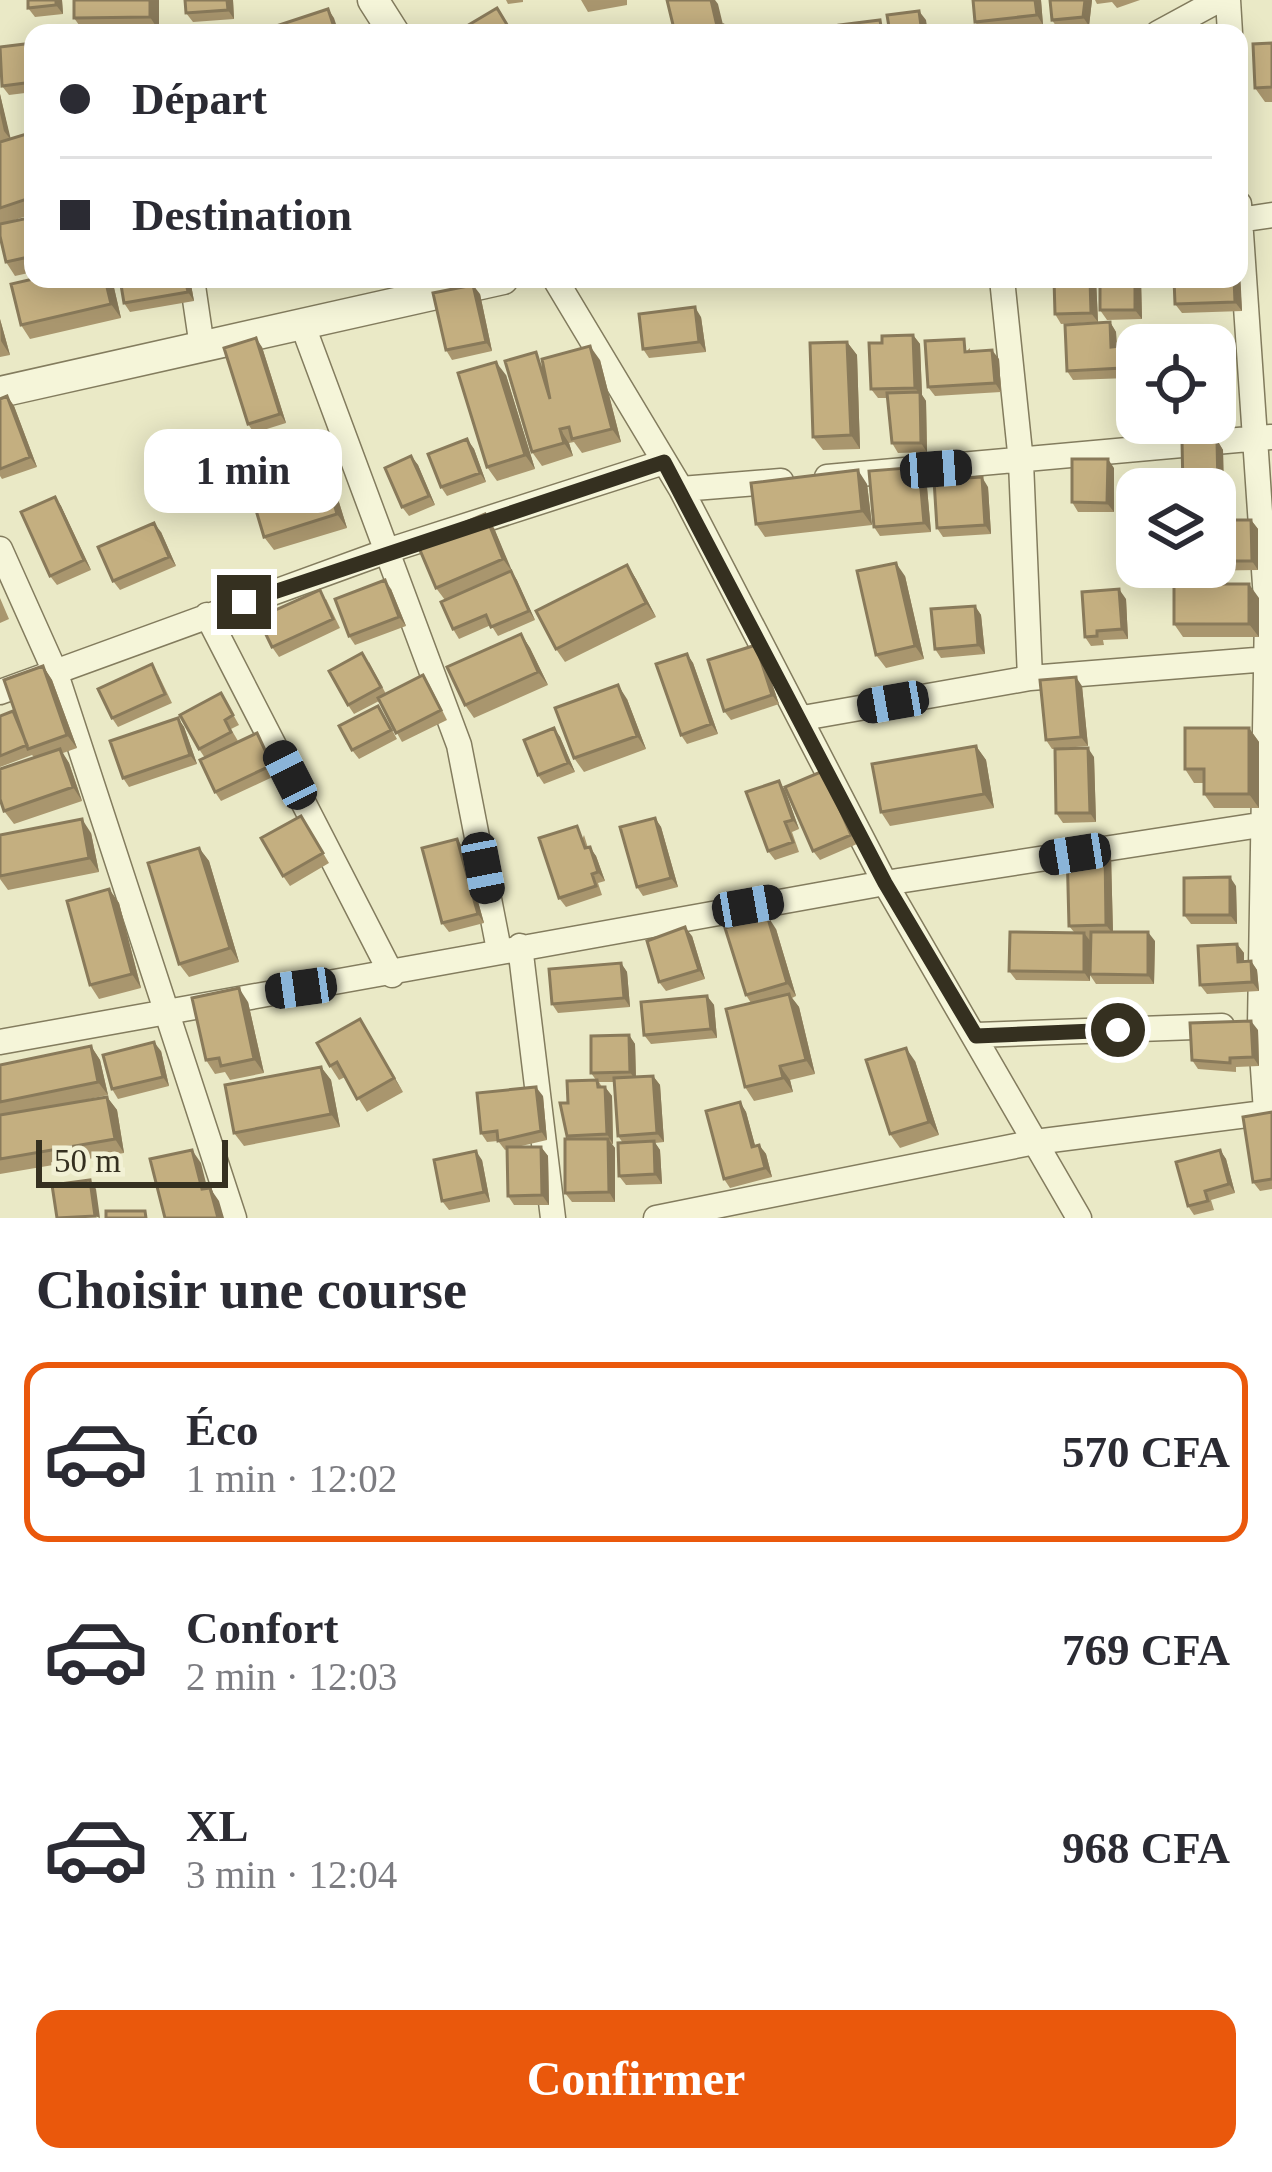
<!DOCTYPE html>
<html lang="fr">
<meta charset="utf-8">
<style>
body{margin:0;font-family:"Times New Roman",serif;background:#f2f2f3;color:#2b2b33;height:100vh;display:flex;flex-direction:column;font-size:45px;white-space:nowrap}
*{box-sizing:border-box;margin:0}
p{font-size:39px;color:#7c7c81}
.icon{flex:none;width:66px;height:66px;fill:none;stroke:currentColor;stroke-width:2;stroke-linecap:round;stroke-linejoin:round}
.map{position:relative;height:1218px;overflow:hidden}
.drawer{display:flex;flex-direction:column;background:#fff;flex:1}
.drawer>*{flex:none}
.guide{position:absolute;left:24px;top:24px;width:1224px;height:264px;border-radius:24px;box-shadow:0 6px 30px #0003;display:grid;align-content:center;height:264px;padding:0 36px;background:#fff}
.buttons{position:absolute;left:1116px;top:324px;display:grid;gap:24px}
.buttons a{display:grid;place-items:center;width:120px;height:120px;border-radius:24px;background:#fff;box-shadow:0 6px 30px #0003;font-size:60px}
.scale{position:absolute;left:36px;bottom:30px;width:192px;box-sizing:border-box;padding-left:12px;border:6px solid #353020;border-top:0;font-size:33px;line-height:42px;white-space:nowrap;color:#353020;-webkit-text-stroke:9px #f2f1d5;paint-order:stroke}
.end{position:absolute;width:54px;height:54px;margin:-27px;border:15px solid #353020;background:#fff;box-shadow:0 0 0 6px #fff}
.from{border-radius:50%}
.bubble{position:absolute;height:84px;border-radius:24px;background:#fff;box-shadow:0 6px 30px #0003;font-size:39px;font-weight:700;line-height:84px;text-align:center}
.car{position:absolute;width:36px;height:72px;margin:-36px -18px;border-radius:15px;box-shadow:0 0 9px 3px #0007;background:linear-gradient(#222 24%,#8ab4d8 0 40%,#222 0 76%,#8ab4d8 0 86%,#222 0)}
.guide b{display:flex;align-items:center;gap:42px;height:114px;font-size:45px}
.guide b+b{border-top:3px solid #e1e1e2}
.guide i{width:30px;height:30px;background:#2b2b33}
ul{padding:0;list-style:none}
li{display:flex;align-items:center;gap:36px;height:180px;margin:0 24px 18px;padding:0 12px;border:6px solid transparent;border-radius:24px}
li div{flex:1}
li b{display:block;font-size:45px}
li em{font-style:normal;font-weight:700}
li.active{border-color:#ea580c}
li>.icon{width:108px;height:108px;stroke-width:1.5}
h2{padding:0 36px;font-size:54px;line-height:144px}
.action{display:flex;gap:24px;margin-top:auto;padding:24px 36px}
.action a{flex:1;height:138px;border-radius:24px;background:#ea580c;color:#fff;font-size:48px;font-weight:700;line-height:138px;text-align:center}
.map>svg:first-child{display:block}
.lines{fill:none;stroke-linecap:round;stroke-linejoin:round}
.minor-casing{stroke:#837c5e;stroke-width:27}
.tertiary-casing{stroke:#837c5e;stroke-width:33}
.minor{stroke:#f5f5d9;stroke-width:24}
.tertiary{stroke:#f5f5d9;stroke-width:30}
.wall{fill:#a9966e}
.shaded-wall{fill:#897a5a}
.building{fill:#c4af80;stroke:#897a5a;stroke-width:3}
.route{stroke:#353020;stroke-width:15}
</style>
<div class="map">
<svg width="1272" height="1218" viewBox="0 0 1272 1218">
<rect width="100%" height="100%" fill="#eae9c6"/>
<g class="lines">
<g class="minor-casing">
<path id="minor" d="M1228,0L1230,33
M1158,33L1219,0
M1239,204L1267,614L1260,1025L1266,1112
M1239,220L1272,215
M192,279L202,347
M555,279L681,489L885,883L1079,1218
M1002,279L1021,462L1030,678
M303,326L459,745L499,950
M827,477L1271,437
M681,489L781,481
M0,549L56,674L234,1218
M207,615L392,975
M0,692L390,550L664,462
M803,718L1030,678L1268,659
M520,946L553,1218
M976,1035L1222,1026
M0,1042L885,883L1272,823
M656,1218L1035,1142L1272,1112"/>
</g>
<g class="tertiary-casing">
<path id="tertiary" d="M373,0L394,33
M0,392L503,279"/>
</g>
<use href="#minor" class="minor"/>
<use href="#tertiary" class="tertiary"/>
</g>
<path class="wall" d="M62,0L63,14L35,17L28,8Z
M159,0V31L84,32L74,18Z
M185,0H233L234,19L193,22L186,13Z
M506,0H523V2L508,4Z
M581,0H627V5L588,12Z
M973,0H1041L1043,25L982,31L975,22Z
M1050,0H1092L1089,26L1058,29L1052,20Z
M1095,0H1140L1117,8L1112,2L1097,4Z
M33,43V92L9,95L2,86Z
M1272,43V102H1265L1255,88Z
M0,94L10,139L33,132V214L5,223L33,217V272L15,276L6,262L0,236Z
M1239,267L1242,311L1182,313L1175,304L1239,279Z
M112,279L121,318L30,339L21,325Z
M190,279L194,301L130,312L124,303Z
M1096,279L1098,322L1061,324L1055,314Z
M1100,279H1141L1142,319L1107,320L1100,310Z
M480,294L492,351L452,360L446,350Z
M701,317L706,352L649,358L643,349Z
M0,319L10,355L0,357Z
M1110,322L1116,332L1117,346L1127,355L1128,378L1073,380L1067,371Z
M913,335L920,344L922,395L926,401L927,452L898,453L892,443L887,398H878L871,389L882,343Z
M847,342L857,355L860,449L823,450L813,437Z
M262,347L286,423L254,433L248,424Z
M970,348V352L999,359L1001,392L935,396L928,387Z
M600,360L621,442L582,453L574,442L569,443L573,456L542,466L532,452L543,362Z
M506,375L535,469L497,481L487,467Z
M7,396L14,406L37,467L2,479L0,476V399Z
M467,439L474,449L486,482L447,496L441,487Z
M1217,440L1223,450L1224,496H1215V489H1183Z
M411,456L418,465L435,505L409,516L402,507Z
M919,467L926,476L931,532L880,536L874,527Z
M1114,468V512H1078L1072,502Z
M290,473L297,495L329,485L338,499L347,528L274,550L264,537Z
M867,484L872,525L765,537L756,524Z
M988,487L991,534L943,537L937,528Z
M55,497L61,506L91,570L57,585L50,576Z
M1215,520H1251L1258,529V570L1191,571L1189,567H1215Z
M494,528L512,573L535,620L498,636L491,625L459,639L453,629L445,600L436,588Z
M161,532L176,566L120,590L113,581Z
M627,565L636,579L656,617L565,662L556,649Z
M905,576L924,659L886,668L876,655Z
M391,589L406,626L355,645L349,636Z
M0,598L9,619L0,623Z
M1259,598V637H1183L1174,624Z
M326,599L340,628L279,657L272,647Z
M1126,599L1128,639L1103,640L1104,645L1091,646L1085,637Z
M975,606L981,615L985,654L941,658L935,649Z
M521,634L530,648L548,685L474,718L465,705Z
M687,654L693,663L718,734L687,744L681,735Z
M762,654L779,704L731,720L724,711Z
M369,662L386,694L429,684L447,720L402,742L379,701L354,714L348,705Z
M43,666L52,680L77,748L63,753L69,763L82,801L14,824L4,811L34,757L32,755L0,767V716L13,711Z
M158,674L172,703L118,727L112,718Z
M1082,686L1088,746L1063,748L1094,757L1096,822L1063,823L1056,813L1055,749H1052L1046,740Z
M221,693L239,725L231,729L238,741L219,751L257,733L279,774L221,801L215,792L205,758L199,749Z
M627,699L646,749L584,772L574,758Z
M384,715L397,739L359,759L352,750Z
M178,718L184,727L197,764L129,787L123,778Z
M554,728L560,737L575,772L544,784L538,775Z
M1249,728L1259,742V808H1214L1204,794V783H1194L1185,769Z
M976,746L986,760L994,808L890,826L881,812Z
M823,771L829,780L857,844L820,860L813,851Z
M785,790L799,829L792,832L799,852L775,860L768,851Z
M301,816L329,863L290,886L283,876Z
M655,818L661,827L678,887L643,896L637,887Z
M91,833L99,872L8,890L0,879V835Z
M584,835L588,848L596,856L605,881L598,883L602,895L566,907L559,898Z
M457,839L463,848L484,923L449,932L442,923Z
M199,848L209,861L239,962L189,977L179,964Z
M1111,856L1113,932L1155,941L1154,984H1096L1090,975V981L1016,980L1009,971L1074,932L1069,926Z
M1236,886L1237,924H1191L1184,915Z
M109,889L119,903L141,988L99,999L90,985Z
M776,929L796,996L792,998L799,1007L815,1074L790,1080L793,1092L754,1101L745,1087L751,1003L746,995Z
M692,936L705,979L666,991L659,982Z
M1237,944L1244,953V961H1251L1257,970L1259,991L1207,994L1200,985Z
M621,963L627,972L630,1007L558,1013L552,1004Z
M707,996L714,1005L717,1038L651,1044L644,1035Z
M248,1002L264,1073L230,1080L225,1072L215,1074L206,1060Z
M360,1019L403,1092L367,1112L345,1077L339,1080L330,1066Z
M1258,1030L1259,1066L1236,1067V1072L1198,1069L1192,1060Z
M629,1035L635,1044L636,1077L653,1076L660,1085L664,1142L655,1143L660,1150L662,1184L626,1185L619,1176L623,1143L618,1136L614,1082H599L602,1087H605L612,1096L613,1144H612L615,1148V1202H572L565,1193L569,1139L567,1136L568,1103L596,1080L591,1073Z
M91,1046L100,1060L108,1095L60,1105L107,1097L117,1110L124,1153L0,1174V1065Z
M161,1051L169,1086L118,1099L112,1089Z
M915,1061L939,1135L900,1148L890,1134Z
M321,1067L331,1080L340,1127L244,1146L234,1133Z
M543,1096L547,1140L517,1147H541L548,1156L549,1205H514L508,1196L507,1149L505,1150L498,1141L487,1142L481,1133Z
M740,1102L746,1112L755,1146L759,1145L766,1154L772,1177L730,1188L724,1179Z
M1272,1112V1189L1260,1191L1253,1182Z
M1220,1150L1226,1159L1235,1193L1211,1200L1214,1210L1194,1215L1188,1206Z
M482,1160L490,1202L449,1210L442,1201Z"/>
<path class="shaded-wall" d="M56,0H62L63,14L56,5Z
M150,0H159V31L150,17Z
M227,0H233L234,19L228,10Z
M711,0H715L718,4L725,33L717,26Z
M1035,0H1041L1043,25L1037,15Z
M1085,0H1092L1089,26L1083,17Z
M328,9L334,18L339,33H336Z
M919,11L926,20L928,33H922Z
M0,94L11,140L4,131L0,113Z
M1239,267L1240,268L1242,311L1235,302L1234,279H1239Z
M105,279H112L121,318L111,304Z
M185,279H190L194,301L188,292Z
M1090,279H1096L1098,322L1091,313Z
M1135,279H1141L1142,319L1135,310Z
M473,285L480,294L492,351L486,342Z
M695,307L701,317L706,352L699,342Z
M0,319L10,355L1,341Z
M1110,322L1116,332L1117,356L1111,347Z
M913,335L920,344L922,395L926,401L927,452L921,443L920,394L915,388Z
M256,338L262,347L286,423L280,414Z
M847,342L857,355L860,449L851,435Z
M590,346L600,360L621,442L612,429Z
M1120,346L1127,355L1128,378L1122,368Z
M992,350L999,359L1001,392L995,383Z
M496,362L506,375L535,469L525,455Z
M7,396L14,406L37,467L30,457Z
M560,429L569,443L573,456L564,443Z
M467,439L474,449L486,482L480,473Z
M1217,440L1223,450L1224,496L1218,487Z
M411,456L418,465L435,505L429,496Z
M281,459L290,473L302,510L292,497Z
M1108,459L1114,468V512L1107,503Z
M919,467L926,476L931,532L924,523Z
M858,470L867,484L872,525L862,511Z
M982,477L988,487L991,534L985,525Z
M329,485L338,499L347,528L337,514Z
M55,497L61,506L91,570L84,560Z
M485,514L494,528L513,573L503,559Z
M1251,520L1258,529V570L1252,561Z
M154,523L161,532L176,566L169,557Z
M896,563L905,576L924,659L915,646Z
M627,565L636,579L656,617L646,603Z
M511,571L517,580L535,620L529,611Z
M385,580L391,589L406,626L399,617Z
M1249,584L1259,598V637L1249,624Z
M1119,589L1126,599L1128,639L1122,629Z
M975,606L981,615L985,654L978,645Z
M521,634L530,648L548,685L538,672Z
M756,645L762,654L779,704L772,695Z
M687,654L693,663L718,734L711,724Z
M43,666L52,680L77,748L67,735Z
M1076,677L1082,686L1088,746L1081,737Z
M618,685L627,699L646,749L637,736Z
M178,718L184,727L197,764L190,755Z
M554,728L560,737L575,772L568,763Z
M1249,728L1259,742V808L1249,794Z
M976,746L986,760L994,808L984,794Z
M1088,748L1094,757L1096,822L1090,813Z
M60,749L69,763L82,801L73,787Z
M823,771L829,780L857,844L851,835Z
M779,781L785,790L799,829L793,820Z
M655,818L661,827L678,887L671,878Z
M82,819L91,833L99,872L89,858Z
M457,839L463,848L484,923L478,914Z
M590,847L596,856L605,881L598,872Z
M1105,847L1111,856L1113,934L1106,925Z
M199,848L209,861L239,962L230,948Z
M1230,877L1236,886L1237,924L1230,915Z
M109,889L119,903L141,988L132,974Z
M767,915L776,929L796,996L787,983Z
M685,927L692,936L705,979L699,970Z
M1148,932L1155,941L1154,984L1148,975Z
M1084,933L1091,942L1090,981L1084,972Z
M1237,944L1244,953V971L1238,962Z
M1251,961L1257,970L1259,991L1252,982Z
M621,963L627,972L630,1007L624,998Z
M239,988L248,1002L264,1073L254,1059Z
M789,994L799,1007L815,1074L806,1060Z
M707,996L714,1005L717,1038L711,1029Z
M360,1019L369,1033L403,1092L394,1078Z
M1251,1021L1258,1030L1259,1066L1253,1057Z
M629,1035L635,1044L636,1081L630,1072Z
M154,1042L161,1051L169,1086L163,1077Z
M91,1046L100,1060L108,1095L98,1082Z
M906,1048L915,1061L939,1135L929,1122Z
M780,1066L790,1080L793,1092L783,1078Z
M321,1067L331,1080L340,1127L331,1114Z
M653,1076L660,1085L664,1142L657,1133Z
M536,1087L543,1096L547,1140L541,1131Z
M605,1087L612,1096L613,1144L607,1134Z
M107,1097L117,1110L124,1153L115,1139Z
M740,1102L746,1112L758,1156L752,1147Z
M608,1139L615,1148V1202L609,1192Z
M654,1141L660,1150L662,1184L655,1174Z
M759,1145L766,1154L772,1177L765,1168Z
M541,1147L548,1156L549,1205L542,1195Z
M192,1150L201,1163L211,1203L202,1189Z
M1220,1150L1226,1159L1235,1193L1229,1184Z
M476,1151L482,1160L490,1202L484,1192Z
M90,1180L96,1189L100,1218L95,1216Z
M210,1188L219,1201L224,1218H218Z"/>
<path class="building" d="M28,0H56V5L28,8Z
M74,0H150V17L74,18Z
M185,0H227L228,10L186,13Z
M667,0H711L717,26L723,25L725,33H675Z
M973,0H1035L1037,15L975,22Z
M1050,0H1085L1083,17L1052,20Z
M497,8L512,33H455Z
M328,9L336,33H271L270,28Z
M919,11L922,33H890L887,15Z
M880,20L882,33H840L839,25Z
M33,43V82L2,86L0,47Z
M1272,43V87L1255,88L1253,44Z
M33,132V197L0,208V142Z
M33,217V256L6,262L0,236V224Z
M33,279H105L111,304L21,325L11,284Z
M120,279H185L188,292L124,303Z
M1054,279H1090L1091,313L1055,314Z
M1100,279H1135V310H1100Z
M1174,279H1234L1235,302L1175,304Z
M473,285L486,342L446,350L433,293Z
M695,307L699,342L643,349L639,314Z
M1110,322L1111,347L1120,346L1122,368L1067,371L1065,325Z
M913,335L915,388L871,389L869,343H882V336Z
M256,338L280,414L248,424L224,348Z
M964,339L965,352L992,350L995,383L928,387L925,341Z
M847,342L851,435L813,437L810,343Z
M590,346L612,429L572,439L569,427L560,429L564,443L532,452L505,361L536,352L550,399L542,359Z
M496,362L525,455L487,467L458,373Z
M920,392L921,443H892L887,393Z
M7,396L30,457L0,469V399Z
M467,439L480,473L441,487L428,454Z
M1217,440L1218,487L1183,489L1182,441Z
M411,456L429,496L402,507L385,468Z
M281,459L292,497L329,485L337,514L264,537L244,470Z
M1072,459H1108L1107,503L1072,502Z
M919,467L924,523L874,527L869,471Z
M858,470L862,511L756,524L751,483Z
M982,477L985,525L937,528L934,480Z
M55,497L84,560L50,576L21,512Z
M485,514L503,559L436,588L417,543Z
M1215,520H1251L1252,561H1215Z
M154,523L169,557L113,581L98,547Z
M896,563L915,646L876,655L857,571Z
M627,565L646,603L556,649L536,611Z
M511,571L529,611L491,627L486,615L453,629L441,602Z
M385,580L399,617L349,636L335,599Z
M1174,584H1249V624H1174Z
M1119,589L1122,629L1097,631V636L1085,637L1082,592Z
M320,590L333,619L272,647L258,618Z
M975,606L978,645L935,649L931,609Z
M521,634L538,672L465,705L447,667Z
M756,645L772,695L724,711L708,660Z
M362,653L381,687L348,705L329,671Z
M687,654L711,724L681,735L656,664Z
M152,664L165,694L112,718L98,689Z
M43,666L67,735L28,749L4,680Z
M423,675L441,710L396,733L378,698Z
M1076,677L1081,737L1046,740L1040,680Z
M618,685L637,736L574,758L555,708Z
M221,693L233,715L225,720L231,732L199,749L180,715Z
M378,706L391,730L352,750L339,726Z
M13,711L27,745L0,756V716Z
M178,718L190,755L123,778L110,741Z
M554,728L568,763L538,775L524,740Z
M1185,728H1249V794H1204V769H1185Z
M257,733L272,765L215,792L200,760Z
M976,746L984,794L881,812L872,764Z
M1088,748L1090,813H1056L1055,749Z
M60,749L73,787L4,811L0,799V769Z
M823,771L851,835L813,851L785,787Z
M779,781L793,820L785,822L793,842L768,851L746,792Z
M301,816L323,853L283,876L261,838Z
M655,818L671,878L637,887L620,827Z
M82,819L89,858L0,876V835Z
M577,826L585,848L590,847L598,872L592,874L596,886L559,898L539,838Z
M457,839L478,914L442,923L422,848Z
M1067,847H1105L1106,925L1069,926Z
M199,848L230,948L179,964L148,863Z
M1230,877V915H1184V878Z
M109,889L132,974L90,985L67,901Z
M767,915L787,983L746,995L725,928Z
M685,927L699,970L659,982L647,941Z
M1010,932L1084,933V972L1009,971Z
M1091,932H1148V975L1090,974Z
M1237,944L1238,962L1251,961L1252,982L1200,985L1198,946Z
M621,963L624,998L552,1004L549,969Z
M239,988L254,1059L221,1066L219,1058L206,1060L192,998Z
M789,994L806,1060L780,1066L783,1078L745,1087L726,1009Z
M707,996L711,1029L644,1035L641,1002Z
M360,1019L394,1078L357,1099L337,1062L330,1066L317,1043Z
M1251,1021L1253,1057L1230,1058V1063L1192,1060L1190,1023Z
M629,1035L630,1072L591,1073V1036Z
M154,1042L163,1077L112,1089L103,1055Z
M91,1046L98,1082L0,1102V1065Z
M906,1048L929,1122L890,1134L866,1060Z
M321,1067L331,1114L234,1133L225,1085Z
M653,1076L657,1133L618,1136L614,1078Z
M597,1080L598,1087H605L607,1134L567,1136L560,1103H568L567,1081Z
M536,1087L541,1131L498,1141L497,1131L481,1133L477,1093Z
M107,1097L115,1139L0,1159V1115Z
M740,1102L752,1147L759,1145L765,1168L724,1179L706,1111Z
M1272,1112V1179L1253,1182L1243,1117Z
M565,1139H608L609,1192L565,1193Z
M654,1141L655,1174L619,1176L618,1143Z
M507,1147H541L542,1195L508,1196Z
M192,1150L202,1189L210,1188L218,1218H165L150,1159Z
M1220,1150L1229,1184L1205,1191L1208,1201L1188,1206L1176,1162Z
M476,1151L484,1192L442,1201L434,1160Z
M90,1180L95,1216L57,1218L52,1185Z
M106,1211H145L146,1218H106Z"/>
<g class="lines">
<path class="route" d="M244,602L664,462L885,883L976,1036L1118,1030"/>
</g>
</svg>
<div class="buttons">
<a><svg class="icon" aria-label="locate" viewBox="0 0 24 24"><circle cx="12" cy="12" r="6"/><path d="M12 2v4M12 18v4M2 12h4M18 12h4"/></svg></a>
<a><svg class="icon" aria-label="layers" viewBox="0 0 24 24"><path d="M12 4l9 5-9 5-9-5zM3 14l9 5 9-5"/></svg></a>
</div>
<div class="scale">50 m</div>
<i class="end from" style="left:1118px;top:1030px"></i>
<i class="end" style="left:244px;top:602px"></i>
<div class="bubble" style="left:144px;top:429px;width:198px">1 min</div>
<i class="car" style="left:936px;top:469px;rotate:86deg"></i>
<i class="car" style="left:893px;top:702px;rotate:260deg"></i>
<i class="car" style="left:290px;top:775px;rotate:333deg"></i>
<i class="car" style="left:1075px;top:854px;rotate:261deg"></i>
<i class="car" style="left:483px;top:868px;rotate:169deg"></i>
<i class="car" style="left:748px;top:906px;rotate:80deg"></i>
<i class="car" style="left:301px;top:988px;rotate:262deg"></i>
<div class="guide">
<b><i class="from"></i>Départ</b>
<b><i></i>Destination</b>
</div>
</div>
<section class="drawer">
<h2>Choisir une course</h2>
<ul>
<li class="active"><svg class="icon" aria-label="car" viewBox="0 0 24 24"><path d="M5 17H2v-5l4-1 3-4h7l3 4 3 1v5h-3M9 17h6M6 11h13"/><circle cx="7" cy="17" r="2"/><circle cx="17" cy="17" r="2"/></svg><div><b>Éco</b><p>1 min · 12:02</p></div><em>570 CFA</em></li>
<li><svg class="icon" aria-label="car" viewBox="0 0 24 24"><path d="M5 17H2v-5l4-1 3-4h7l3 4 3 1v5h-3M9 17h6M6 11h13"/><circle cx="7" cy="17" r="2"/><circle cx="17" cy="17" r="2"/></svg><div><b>Confort</b><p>2 min · 12:03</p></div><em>769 CFA</em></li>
<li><svg class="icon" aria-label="car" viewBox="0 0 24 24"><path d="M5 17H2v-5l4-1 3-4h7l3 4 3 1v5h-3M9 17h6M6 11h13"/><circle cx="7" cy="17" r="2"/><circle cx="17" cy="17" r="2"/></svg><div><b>XL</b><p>3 min · 12:04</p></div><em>968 CFA</em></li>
</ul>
<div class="action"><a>Confirmer</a></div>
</section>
